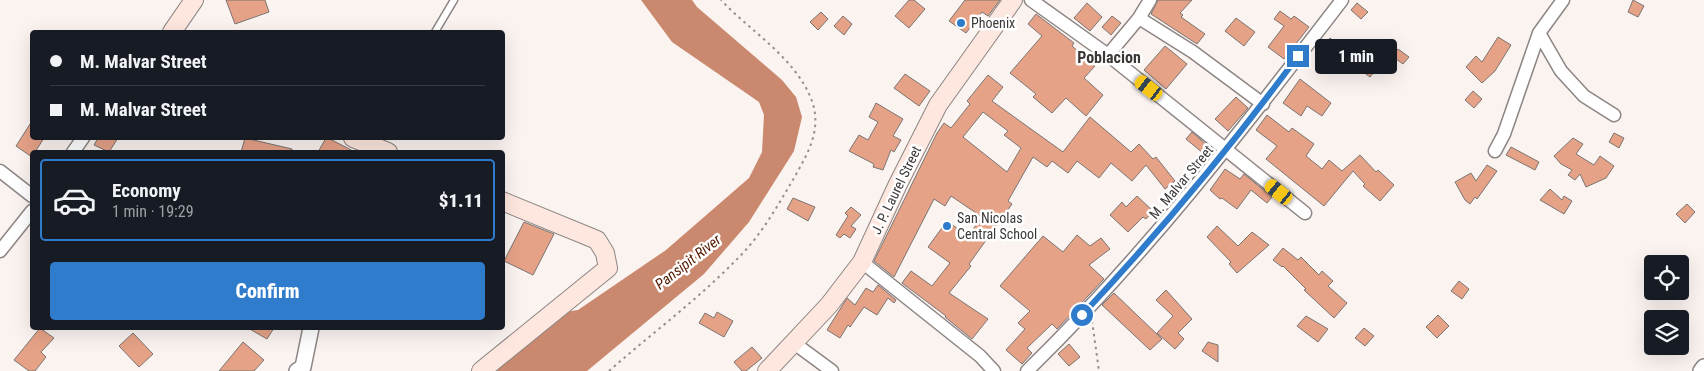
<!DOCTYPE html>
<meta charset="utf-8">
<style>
body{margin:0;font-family:"Roboto Condensed",sans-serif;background:#20242c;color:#f1f3f6;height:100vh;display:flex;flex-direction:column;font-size:19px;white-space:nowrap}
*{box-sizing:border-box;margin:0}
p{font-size:16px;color:#9ea1a6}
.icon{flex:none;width:28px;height:28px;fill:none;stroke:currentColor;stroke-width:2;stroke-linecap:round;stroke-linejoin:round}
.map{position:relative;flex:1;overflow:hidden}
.details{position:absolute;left:30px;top:150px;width:475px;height:180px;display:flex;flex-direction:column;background:#171b24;border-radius:5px;box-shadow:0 5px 20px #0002}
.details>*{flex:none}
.top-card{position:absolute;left:30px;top:30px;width:475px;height:110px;border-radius:5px;box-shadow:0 5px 20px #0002;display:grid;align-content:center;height:110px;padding:0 20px;background:#171b24}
.fabs{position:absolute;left:1644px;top:255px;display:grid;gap:10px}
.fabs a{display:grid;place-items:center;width:45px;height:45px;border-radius:5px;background:#171b24;box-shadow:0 5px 20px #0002;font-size:25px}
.end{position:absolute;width:22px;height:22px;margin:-11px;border:6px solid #307ccc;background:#fff;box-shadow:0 0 0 2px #fff}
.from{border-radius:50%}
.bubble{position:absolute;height:35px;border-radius:5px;background:#171b24;box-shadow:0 5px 20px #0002;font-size:16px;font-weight:800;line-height:35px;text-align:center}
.car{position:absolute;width:15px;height:30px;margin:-15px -8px;border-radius:6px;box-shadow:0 0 4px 1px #0007;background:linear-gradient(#f5c518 24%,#345 0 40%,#f5c518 0 76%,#345 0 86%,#f5c518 0)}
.top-card b{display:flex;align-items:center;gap:18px;height:48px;font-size:19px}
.top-card b+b{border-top:1px solid #363941}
.top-card i{width:12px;height:12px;background:#f1f3f6}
ul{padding:9px 0 0;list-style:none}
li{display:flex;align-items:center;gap:15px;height:82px;margin:0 10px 8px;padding:0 10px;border:2px solid transparent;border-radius:5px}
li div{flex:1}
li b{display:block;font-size:19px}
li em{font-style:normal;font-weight:800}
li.active{border-color:#307ccc}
li>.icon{width:45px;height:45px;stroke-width:1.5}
.action{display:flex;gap:10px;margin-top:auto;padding:10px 20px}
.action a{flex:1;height:58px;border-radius:5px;background:#307ccc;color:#fff;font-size:20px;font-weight:800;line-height:58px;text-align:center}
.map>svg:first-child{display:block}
.water{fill:#ca886e}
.building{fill:#e6a287;stroke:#7b7572;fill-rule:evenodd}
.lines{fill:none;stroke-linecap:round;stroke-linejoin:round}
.service-casing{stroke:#8c8583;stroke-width:9}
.minor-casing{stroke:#8c8583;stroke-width:15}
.tertiary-casing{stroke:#8c8583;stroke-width:18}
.secondary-casing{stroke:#8c8583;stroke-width:20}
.path{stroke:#948f8d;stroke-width:2;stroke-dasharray:2.5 4;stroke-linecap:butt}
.service{stroke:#fff;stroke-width:6}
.minor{stroke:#fff;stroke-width:12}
.tertiary{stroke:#fff;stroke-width:15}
.secondary{stroke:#fde7de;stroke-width:18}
.route{stroke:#307ccc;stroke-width:6}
.poi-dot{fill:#307ccc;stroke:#fff;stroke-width:2}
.labels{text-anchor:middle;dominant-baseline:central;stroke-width:5;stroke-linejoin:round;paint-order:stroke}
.poi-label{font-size:14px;fill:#3c3938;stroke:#fff;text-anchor:start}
.street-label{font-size:14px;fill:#3c3938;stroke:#fff}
.water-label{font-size:15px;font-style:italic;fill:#551a00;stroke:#fff}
.quarter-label{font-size:16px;font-weight:bold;fill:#3d3735;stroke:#fff}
</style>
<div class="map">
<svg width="1704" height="371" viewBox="0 0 1704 371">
<rect width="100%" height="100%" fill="#faf3f0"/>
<path class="water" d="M641,0H692L697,7L782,80L796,97L802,117L794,151L749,222L704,274L587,371H478L558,313L578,310L666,250L749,178L762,152L764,115L759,102L672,42Z"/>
<path class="building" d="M226,0H265L269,12L235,24Z
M909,0H914L925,9L909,28L895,16Z
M965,0H1000L988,16L982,12L966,33L949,21Z
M1158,0H1192L1180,13L1183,15L1181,17L1205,34L1197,44L1151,14Z
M1633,0L1644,6L1638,17L1628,12Z
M1087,3L1102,17L1090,31L1074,18Z
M1357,3L1368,12L1361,19L1351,10Z
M1280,11L1291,19L1294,16L1309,27L1284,59L1268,47L1284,26L1274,19Z
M821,12L828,19L818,30L810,22Z
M1036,14L1074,43L1072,46L1095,66L1084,78L1103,95L1086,116L1066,98L1052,113L1033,97L1036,94L1010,73L1042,36L1028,24Z
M843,16L852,24L844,35L834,26Z
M1112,16L1121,23L1111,35L1102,27Z
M1236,18L1255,32L1244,46L1225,31Z
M1498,37L1511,45L1495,71L1482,83L1466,67L1476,56L1482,62Z
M1330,38L1341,47L1329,59L1319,50Z
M1165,46L1187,64L1166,89L1144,70Z
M1376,46L1388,54L1370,77L1359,69Z
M1398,49L1409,57L1403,64L1392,56Z
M905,74L930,91L919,106L894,88Z
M988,75L1003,87L992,101L1063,152L1090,117L1131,152L1139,144L1153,159L1156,157L1175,181L1165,189L1146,165L1132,181L1111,163L1099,178L1077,161L1068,173L1052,161L1047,167L1033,157L1008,201L1012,204L969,264L971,266L949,293L988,319L972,339L945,317L946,316L902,283L911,271L932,286L950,263L928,247L947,221L968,236L982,217L951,196L945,206L934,199L894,277L874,261L937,133L944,123L951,128L970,104L967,101ZM983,112L1008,131L1004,135L1021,148L1007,172L963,137Z
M1300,79L1331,103L1322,116L1307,106L1301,116L1283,103Z
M1473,91L1482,99L1474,108L1465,100Z
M1236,97L1248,108L1228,131L1215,119Z
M876,103L903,119L893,136L901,140L894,152L891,150L883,170L873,167L874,164L849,151L859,135L868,140L878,122L869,117Z
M1267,115L1289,132L1292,128L1314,144L1306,156L1322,169L1329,160L1342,171L1360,155L1376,172L1378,170L1394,185L1380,201L1363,186L1365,184L1353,171L1324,206L1266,159L1277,146L1256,130Z
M32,121V138H44L32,157L16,146Z
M1192,132L1209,147L1204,154L1186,139Z
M1614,133L1624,138L1619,148L1609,142Z
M98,138H118L109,152L94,145Z
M245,138L292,149V152H241Z
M326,138H328L355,152H318Z
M1573,138L1583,144L1576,154L1594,165L1600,156L1614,166L1606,178L1586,187L1580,174L1575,180L1568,175L1572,170L1561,164L1554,156Z
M1511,147L1539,162L1535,170L1506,155Z
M1487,165L1497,171L1477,199L1475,197L1470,204L1465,200L1455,182L1471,173L1476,181Z
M1225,169L1240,179L1244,174L1272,197L1267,203L1251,190L1237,209L1222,198L1220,199L1210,190Z
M1550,189L1562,200L1564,196L1572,201L1564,214L1540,200Z
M1137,196L1153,211L1146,219L1143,217L1128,232L1110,215L1122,202L1126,207Z
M793,198L815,207L808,221L787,209Z
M1687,204L1695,212L1685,223L1676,214Z
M851,207L861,215L851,226L856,229L850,238L844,234L840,238L836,235L848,216L845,213Z
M524,222L554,234L533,275L504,261Z
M1217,226L1238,246L1252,232L1269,245L1237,273L1229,264L1231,262L1207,237Z
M1077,235L1090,246L1101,238L1110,249L1089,265L1104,279L1057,329L1052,324L1027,348L1032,353L1022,364L1006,350L1025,329L1018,323L1030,311L1000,286L1043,236L1063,252Z
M1283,248L1298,260L1301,257L1319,275L1322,271L1333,281L1328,286L1347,303L1334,318L1304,290L1306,289L1283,266L1282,267L1273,260Z
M1459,281L1469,289L1462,299L1451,291Z
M878,285L896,300L894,303L888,298L877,315L864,307L850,327L848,325L840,338L827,330L847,298L855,305L866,288L873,292Z
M1166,290L1192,319L1178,333L1184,339L1175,349L1157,333L1173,316L1156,300Z
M1114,293L1162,339L1150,350L1102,305Z
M717,312L733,321L724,337L699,323L705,313L714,318Z
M1438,315L1449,326L1437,338L1426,327Z
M1306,316L1328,329L1318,342L1297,326Z
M40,328L54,338L41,352L46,357L35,371H29L14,360Z
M248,328H274L267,339Z
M1364,328L1374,336L1365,346L1355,338Z
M133,333L153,354L139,367L119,346Z
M243,342L264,360L254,371H219Z
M1208,342L1218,345V362L1202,351Z
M1069,344L1080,357L1069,366L1058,354Z
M752,347L762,358L746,371H742L734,362Z"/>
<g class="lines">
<g class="service-casing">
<path id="service" d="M435,32L454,0"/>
</g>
<g class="minor-casing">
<path id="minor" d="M1031,0L1108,55L1305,213
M1139,18L1193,52L1263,104
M1539,33L1561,71L1584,96L1614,115
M1108,55L1139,18L1150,0
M1495,151L1504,134L1539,33L1563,0
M73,152L83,138
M0,171L32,196
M0,251L32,211
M862,262L980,356L994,371
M794,343L832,371
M1027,371C1144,257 1243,129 1342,0"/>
</g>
<g class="tertiary-casing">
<path id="tertiary" d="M297,371L303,367L311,328
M1701,371L1704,367"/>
</g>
<g class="secondary-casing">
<path id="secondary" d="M172,32L194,0
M353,138L388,152
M481,371L608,268L605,253L597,240L502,201
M767,371L829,305L862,262L898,184L938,105L1013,0"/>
</g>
<path class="path" d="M1092,321L1099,371
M609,371C652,333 700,298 740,256C762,234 778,205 794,178C808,153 822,130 812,101C796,58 751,32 721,0"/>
<use href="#service" class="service"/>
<use href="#minor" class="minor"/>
<use href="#tertiary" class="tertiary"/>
<use href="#secondary" class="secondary"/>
</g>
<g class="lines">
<path class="route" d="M1082,315C1159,233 1231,147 1298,56"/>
</g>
<g class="poi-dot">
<circle cx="961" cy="23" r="5"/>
<circle cx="947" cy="226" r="5"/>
</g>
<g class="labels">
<g class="poi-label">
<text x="971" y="23">Phoenix</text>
<text x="957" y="218">San Nicolas<tspan x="957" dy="16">Central School</tspan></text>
</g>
<g class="street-label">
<text transform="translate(1181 182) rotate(-50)">M. Malvar Street</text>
<text transform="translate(896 190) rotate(-64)">J. P. Laurel Street</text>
</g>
<g class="water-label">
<text transform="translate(688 262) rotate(-38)">Pansipit River</text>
</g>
<g class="quarter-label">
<text x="1109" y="57">Poblacion</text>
</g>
</g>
</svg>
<div class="fabs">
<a><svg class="icon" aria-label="locate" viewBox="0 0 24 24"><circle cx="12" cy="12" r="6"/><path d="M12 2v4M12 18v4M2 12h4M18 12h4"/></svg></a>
<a><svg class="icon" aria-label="layers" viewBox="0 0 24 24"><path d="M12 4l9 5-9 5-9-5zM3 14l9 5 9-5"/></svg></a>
</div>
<i class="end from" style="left:1082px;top:315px"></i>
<i class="end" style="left:1298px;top:56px"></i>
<div class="bubble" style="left:1315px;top:39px;width:82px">1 min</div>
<i class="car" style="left:1149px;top:88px;rotate:308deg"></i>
<i class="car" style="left:1279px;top:192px;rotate:309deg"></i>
<div class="top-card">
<b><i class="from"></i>M. Malvar Street</b>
<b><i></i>M. Malvar Street</b>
</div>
<section class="details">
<ul>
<li class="active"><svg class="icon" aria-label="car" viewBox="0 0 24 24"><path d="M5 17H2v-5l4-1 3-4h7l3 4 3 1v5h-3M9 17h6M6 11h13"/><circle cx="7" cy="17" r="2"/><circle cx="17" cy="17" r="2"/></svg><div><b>Economy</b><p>1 min · 19:29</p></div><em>$1.11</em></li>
</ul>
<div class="action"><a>Confirm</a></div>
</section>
</div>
